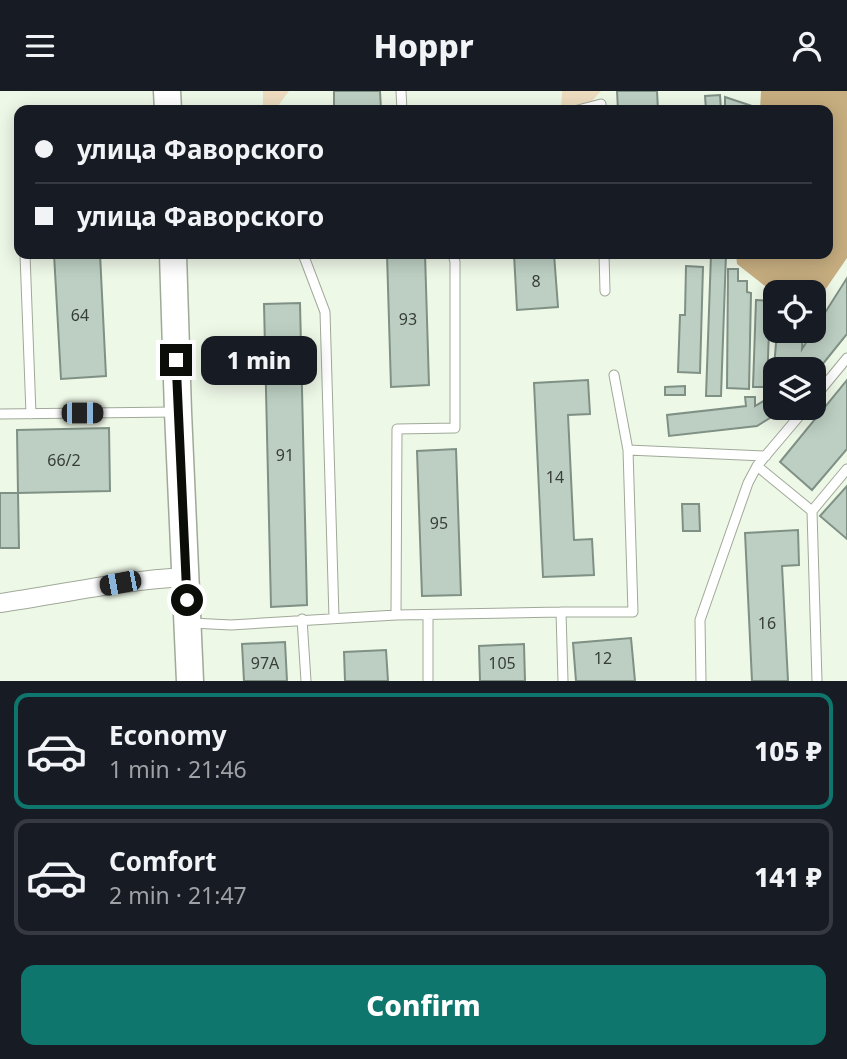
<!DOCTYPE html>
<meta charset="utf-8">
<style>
body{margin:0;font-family:"Noto Sans",sans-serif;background:#242831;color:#f1f3f6;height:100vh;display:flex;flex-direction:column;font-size:26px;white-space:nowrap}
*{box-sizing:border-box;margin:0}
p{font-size:23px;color:#9ea1a6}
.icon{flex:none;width:38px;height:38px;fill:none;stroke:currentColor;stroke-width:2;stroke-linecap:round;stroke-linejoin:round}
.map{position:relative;height:590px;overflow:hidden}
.sheet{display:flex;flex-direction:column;background:#171b24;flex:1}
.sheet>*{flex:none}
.guide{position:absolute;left:14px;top:14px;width:819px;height:154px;border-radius:14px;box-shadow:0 4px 18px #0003;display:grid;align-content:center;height:154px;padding:0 21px;background:#171b24}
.fabs{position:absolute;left:763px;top:189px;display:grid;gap:14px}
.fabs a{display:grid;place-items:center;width:63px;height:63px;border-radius:14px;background:#171b24;box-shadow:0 4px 18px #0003;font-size:35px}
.end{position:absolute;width:32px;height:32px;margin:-16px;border:9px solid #0a0d08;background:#fff;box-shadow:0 0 0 4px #fff}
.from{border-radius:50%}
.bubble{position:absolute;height:49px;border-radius:14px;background:#171b24;box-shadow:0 4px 18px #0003;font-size:23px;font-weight:800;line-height:49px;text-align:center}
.car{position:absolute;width:21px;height:42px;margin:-21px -10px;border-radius:9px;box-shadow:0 0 5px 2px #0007;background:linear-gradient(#222 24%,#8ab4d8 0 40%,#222 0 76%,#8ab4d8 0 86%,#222 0)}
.guide b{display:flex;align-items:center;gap:24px;height:66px;font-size:26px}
.guide b+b{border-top:2px solid #363941}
.guide i{width:18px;height:18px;background:#f1f3f6}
ul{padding:12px 0 0;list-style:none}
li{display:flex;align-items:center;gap:21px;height:116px;margin:0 14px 10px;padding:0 7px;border:4px solid #363941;border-radius:14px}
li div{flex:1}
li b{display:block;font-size:26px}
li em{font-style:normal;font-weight:800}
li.on{border-color:#0f766e}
li>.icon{width:63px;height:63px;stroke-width:1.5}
.primary-button{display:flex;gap:14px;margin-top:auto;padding:14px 21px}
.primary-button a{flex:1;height:80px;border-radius:14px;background:#0f766e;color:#fff;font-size:28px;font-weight:800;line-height:80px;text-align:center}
header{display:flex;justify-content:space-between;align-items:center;height:91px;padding:0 21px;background:#171b24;font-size:32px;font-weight:800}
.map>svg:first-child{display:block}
.green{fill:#eddcbf}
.forest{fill:#c7ae80}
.building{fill:#bdcfc3;stroke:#7f9085;stroke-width:2}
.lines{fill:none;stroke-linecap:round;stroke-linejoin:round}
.lane-casing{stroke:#a0a999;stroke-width:11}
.street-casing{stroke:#a0a999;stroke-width:20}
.secondary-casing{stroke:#a0a999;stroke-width:29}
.lane{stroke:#fff;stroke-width:9}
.street{stroke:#fff;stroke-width:18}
.secondary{stroke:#fff;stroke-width:26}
.route{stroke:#0a0d08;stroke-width:9}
.labels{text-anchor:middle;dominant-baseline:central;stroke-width:5;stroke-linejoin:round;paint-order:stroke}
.number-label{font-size:16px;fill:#373e37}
</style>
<header><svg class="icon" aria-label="menu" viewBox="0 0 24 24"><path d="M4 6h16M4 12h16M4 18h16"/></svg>Hoppr<svg class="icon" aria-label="person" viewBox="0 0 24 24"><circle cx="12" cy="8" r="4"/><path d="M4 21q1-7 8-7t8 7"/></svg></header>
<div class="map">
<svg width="847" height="590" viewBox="0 0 847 590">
<rect width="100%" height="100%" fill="#eef8e7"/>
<path class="green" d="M263,0H289L275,19H263Z
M562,0H601L584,19H561Z"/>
<path class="forest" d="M761,0H847V167L814,215V201H778L765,195L737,173L736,163H828V19H760Z"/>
<path class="building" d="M334,0H380L381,19H334Z
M617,0H657L658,19H618Z
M720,4L721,19H706L705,5Z
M725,6L752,15V19H725Z
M54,163H100L106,285L61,288Z
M387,163H425L429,294L391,296Z
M514,163H554L558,216L517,219Z
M711,163H726L721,305H706Z
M686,175L703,176L700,282L678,281L680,224H685Z
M728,178H738V190H747V201L751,202L749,298L727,297Z
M847,187V243L814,284V278H775V317H786L757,335L669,345L667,324L746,315L745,306H755V315L767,308L765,306L772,301L777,240H803L802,258Z
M756,209L770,210L767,296H753Z
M300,212L307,514L271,516L264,213Z
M588,289L590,323L568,324L574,449L592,448L594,484L543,486L534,292Z
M847,289V358L812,399L780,371Z
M685,295V304H665V296Z
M109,337L110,400L18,402L17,339Z
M456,358L461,504L422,505L417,360Z
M847,395V448L820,425Z
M0,402H18L19,457H0Z
M682,413H699L700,440H683Z
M798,439L799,474L782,475L788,590H752L745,442Z
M631,547L635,590H576L573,552Z
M285,551L287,590H244L242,553Z
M524,553L525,590H480L479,555Z
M386,559L388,590H345L344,561Z"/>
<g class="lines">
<g class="lane-casing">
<path id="lane" d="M401,0L402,19
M578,19L601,13V19
M25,163L31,323
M303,163L325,221L334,527
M604,163L605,200
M814,307L847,267
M0,323L176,321
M628,359L766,365
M757,375L812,420L847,378
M812,420L817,590
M396,524L397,338L455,337V171L453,163
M302,528L306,590
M192,532L231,534L396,524L561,521
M428,590V524
M563,590L561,521H633L628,359L614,284
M701,590L700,529L748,392L757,375L806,317"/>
</g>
<g class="street-casing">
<path id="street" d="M0,512C62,503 123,489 186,486"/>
</g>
<g class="secondary-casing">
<path id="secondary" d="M167,0L168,19
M173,163L178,321L190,590"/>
</g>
<use href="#lane" class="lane"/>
<use href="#street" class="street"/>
<use href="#secondary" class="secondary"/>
</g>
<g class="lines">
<path class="route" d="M176,269L187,509"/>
</g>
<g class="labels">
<g class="number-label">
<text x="536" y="190">8</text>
<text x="80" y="224">64</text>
<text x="408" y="228">93</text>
<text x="285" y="364">91</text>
<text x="64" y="369">66/2</text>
<text x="555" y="386">14</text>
<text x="439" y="432">95</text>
<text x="767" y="532">16</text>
<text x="603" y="567">12</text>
<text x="265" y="572">97А</text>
<text x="502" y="572">105</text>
</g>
</g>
</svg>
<div class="fabs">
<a><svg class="icon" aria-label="locate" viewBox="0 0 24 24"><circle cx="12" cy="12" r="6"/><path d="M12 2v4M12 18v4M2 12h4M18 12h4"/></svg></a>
<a><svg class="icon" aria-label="layers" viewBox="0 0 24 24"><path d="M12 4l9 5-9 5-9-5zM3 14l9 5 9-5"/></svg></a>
</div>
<i class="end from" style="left:187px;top:509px"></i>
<i class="end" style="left:176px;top:269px"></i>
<div class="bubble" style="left:201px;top:245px;width:116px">1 min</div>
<i class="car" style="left:82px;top:322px;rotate:90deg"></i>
<i class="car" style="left:120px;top:492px;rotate:259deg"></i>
<div class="guide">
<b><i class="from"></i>улица Фаворского</b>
<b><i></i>улица Фаворского</b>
</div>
</div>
<section class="sheet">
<ul>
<li class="on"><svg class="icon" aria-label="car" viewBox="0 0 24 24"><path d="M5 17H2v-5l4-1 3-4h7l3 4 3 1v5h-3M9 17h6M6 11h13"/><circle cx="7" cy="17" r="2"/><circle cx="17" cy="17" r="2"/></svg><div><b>Economy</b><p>1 min · 21:46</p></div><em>105 ₽</em></li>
<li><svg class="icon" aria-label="car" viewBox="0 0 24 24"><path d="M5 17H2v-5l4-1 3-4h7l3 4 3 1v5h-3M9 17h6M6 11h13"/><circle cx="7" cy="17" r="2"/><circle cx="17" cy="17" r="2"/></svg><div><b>Comfort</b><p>2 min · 21:47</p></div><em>141 ₽</em></li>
</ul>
<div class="primary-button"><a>Confirm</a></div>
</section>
